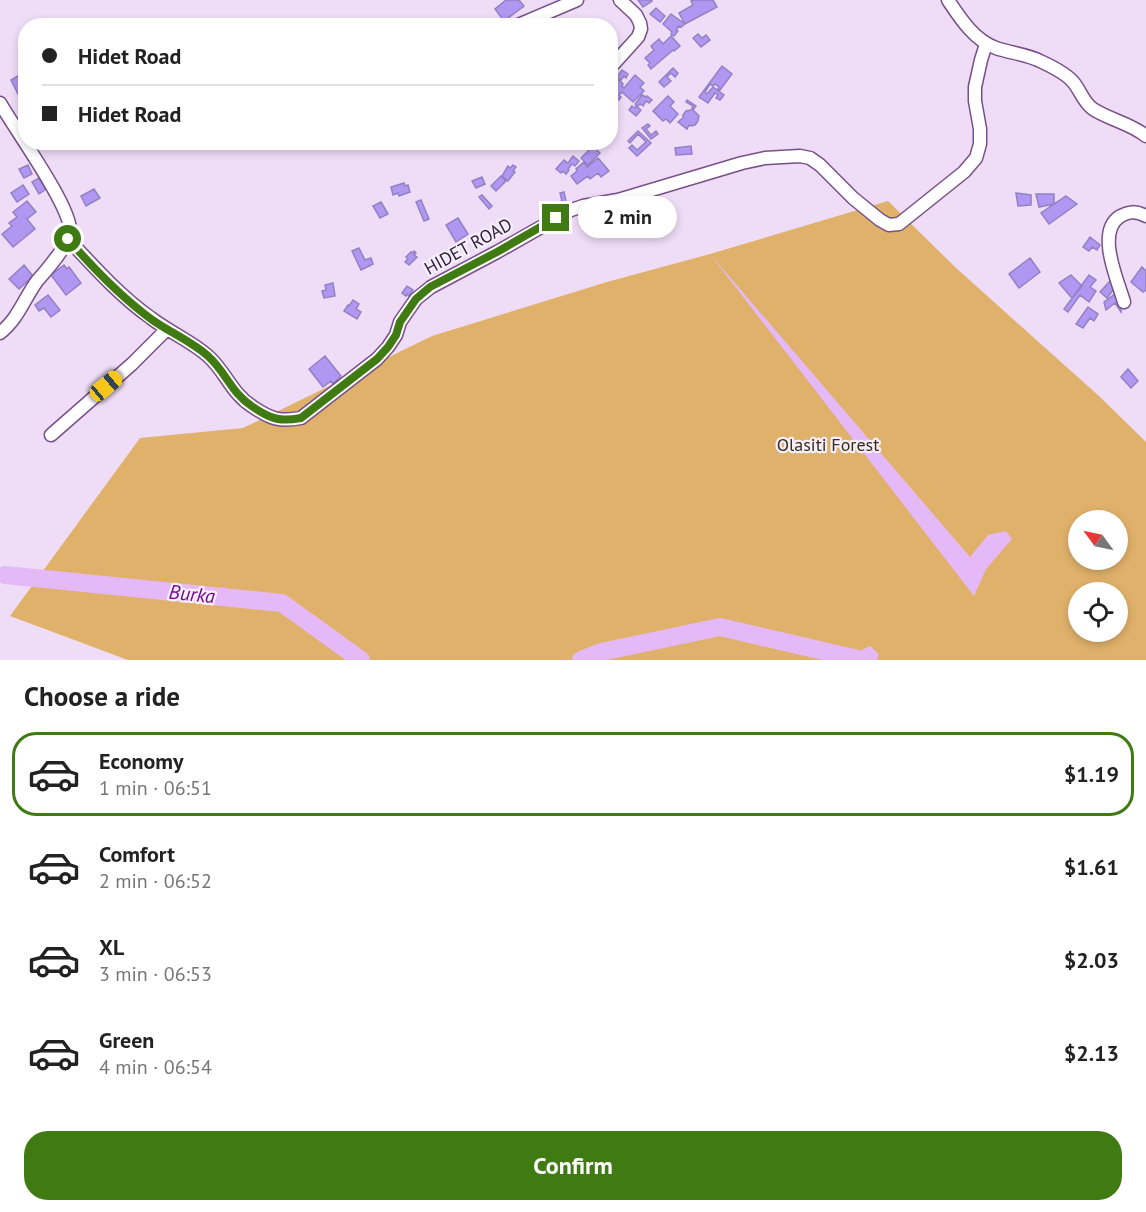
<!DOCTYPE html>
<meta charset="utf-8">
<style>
body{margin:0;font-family:"PT Sans",sans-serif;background:#f2f2f2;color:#222;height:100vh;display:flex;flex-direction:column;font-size:22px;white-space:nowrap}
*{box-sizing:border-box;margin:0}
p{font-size:20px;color:#767676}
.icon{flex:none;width:33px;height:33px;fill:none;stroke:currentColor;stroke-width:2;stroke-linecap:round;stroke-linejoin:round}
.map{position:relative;height:660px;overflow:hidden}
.panel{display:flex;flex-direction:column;background:#fff;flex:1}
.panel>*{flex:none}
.hud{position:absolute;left:18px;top:18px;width:600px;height:132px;border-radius:24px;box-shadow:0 3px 9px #0003;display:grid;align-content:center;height:132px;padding:0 24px;background:#fff}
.needle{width:39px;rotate:303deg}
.buttons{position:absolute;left:1068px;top:510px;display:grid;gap:12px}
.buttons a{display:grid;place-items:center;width:60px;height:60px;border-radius:50%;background:#fff;box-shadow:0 3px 9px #0003;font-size:30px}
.end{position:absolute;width:27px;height:27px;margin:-14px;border:8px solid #3f7a13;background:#fff;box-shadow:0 0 0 3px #fff}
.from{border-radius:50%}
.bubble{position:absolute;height:42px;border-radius:21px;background:#fff;box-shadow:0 3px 9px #0003;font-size:20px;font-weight:800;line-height:42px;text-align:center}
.car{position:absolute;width:18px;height:36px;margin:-18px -9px;border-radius:8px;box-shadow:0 0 4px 2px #0007;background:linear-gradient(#f5c518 24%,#345 0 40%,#f5c518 0 76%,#345 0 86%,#f5c518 0)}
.hud b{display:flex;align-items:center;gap:21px;height:57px;font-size:22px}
.hud b+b{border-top:2px solid #e0e0e0}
.hud i{width:15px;height:15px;background:#222}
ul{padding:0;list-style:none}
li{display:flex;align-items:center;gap:18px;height:84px;margin:0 12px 9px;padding:0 12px;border:3px solid transparent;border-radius:24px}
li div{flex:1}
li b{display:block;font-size:22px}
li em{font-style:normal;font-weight:800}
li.active{border-color:#3f7a13}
li>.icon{width:54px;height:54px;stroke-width:1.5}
h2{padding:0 24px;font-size:27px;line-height:72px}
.button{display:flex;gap:12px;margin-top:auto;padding:12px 24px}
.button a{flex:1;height:69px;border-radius:24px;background:#3f7a13;color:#fff;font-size:24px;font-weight:800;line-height:69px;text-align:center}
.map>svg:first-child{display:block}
.green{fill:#e0b16b;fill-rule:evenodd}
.water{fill:#e5b9f8}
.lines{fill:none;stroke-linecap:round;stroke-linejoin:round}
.river{stroke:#e5b9f8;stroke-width:18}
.building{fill:#b097f1;stroke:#9381c3;stroke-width:1.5}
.minor-casing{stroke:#785089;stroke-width:15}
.minor{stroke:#fff;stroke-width:12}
.route{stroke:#3f7a13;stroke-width:8}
.labels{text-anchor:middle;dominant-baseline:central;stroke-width:4.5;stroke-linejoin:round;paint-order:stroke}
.street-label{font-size:18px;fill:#301f37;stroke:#f7eefb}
.park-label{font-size:18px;fill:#3a2c18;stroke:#f7eefb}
.water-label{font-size:20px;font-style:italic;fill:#6f0a8e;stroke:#f7eefb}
</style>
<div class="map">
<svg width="1146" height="660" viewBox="0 0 1146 660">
<rect width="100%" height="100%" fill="#efddf7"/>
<path class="green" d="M888,201L955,267L1099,396L1146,442V660H128L10,616L140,438L243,428L432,336L607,282L710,254ZM1078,520H1118V560H1078ZM1078,592H1118V632H1078Z"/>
<path class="water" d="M710,254L970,557L988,535L1006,531L1012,539L986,569L974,596Z
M870,646L879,654L877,660H836L847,658Z"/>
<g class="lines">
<path class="river" d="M5,575L282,603L361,660
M581,660L601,652L720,627L862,660"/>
</g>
<path class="building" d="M506,0H519L524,6L504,21L495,9Z
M638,0H652V1L643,7Z
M694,0H713L717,7L685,24L679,13L693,5L691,1Z
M656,8L665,16L660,22L650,14Z
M671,14L685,24L681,27L679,26L676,30L678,31L674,36L671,34L672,32L663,24Z
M698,34L702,38L706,35L710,40L701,47L693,38Z
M671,36L680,46L674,51L673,50L651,69L648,65L650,63L645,58L654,50L651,46L659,39L663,44Z
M722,66L732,74L720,90L718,89L719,87L715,84L713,86L710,84L705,92L707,94L713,87L724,95L720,100L716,98L718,95L715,93L708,103L699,97Z
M673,68L678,73L675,77L671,73L667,77L671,81L664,87L659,82Z
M622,70L628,74L626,78L624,76L621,80L617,77Z
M21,74L26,83V93L19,96L11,80Z
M635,75L644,83L640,87L644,91L633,102L622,92L619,95L621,97L619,100L610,92V87L618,79L623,84L622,86L624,88Z
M642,95L646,97L647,96L652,100L649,103L646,101L643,106L640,104L638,106L635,104Z
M668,96L674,102L670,106L678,114L670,123L666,119L663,121L653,111Z
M687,100L696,106L693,110L699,116L698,121L695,125L691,126L689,125L687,129L678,122L683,118V115L686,111L691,110L693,106L686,102Z
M610,105L617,111L610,119Z
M632,106L635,108L636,106L641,110L636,116L629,110Z
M648,124L650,126L646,129L651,135L656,131L658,134L651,139L642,128Z
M638,131L651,143L637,156L629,148L632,145L637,150L646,142L638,134L630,143L628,141Z
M593,146L600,153L588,165L581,158Z
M691,146L692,154L676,155L675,148Z
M573,156L579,161L575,166L572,164L568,169L569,170L566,174L563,171L561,173L556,169L564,160L568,163Z
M598,158L609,171L601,177L598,173L590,179L588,176L577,184L571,176L577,171L576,169L584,162L587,167Z
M28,165L32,174L24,178L19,169Z
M513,165L516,167L513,171L515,172L508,181L502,176L508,166L510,168Z
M501,176L506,181L496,191L491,186Z
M482,177L485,184L476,188L472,181Z
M39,178L46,189L39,194L32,182Z
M404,183L405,186L408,185L410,192L399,196L398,193L393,195L391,187Z
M23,185L29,194L17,202L11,193Z
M94,189L100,198L86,206L81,196Z
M564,192L567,206L559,208L558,202L562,201L560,193Z
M1016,193L1031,195V205L1018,206Z
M1036,194H1054V204L1039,207Z
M482,195L492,206L489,209L479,197Z
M1066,196L1077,204L1049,224L1041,213Z
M421,200L429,219L424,221L416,202Z
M27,201L36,212L27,219L35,229L13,247L2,234L12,226L9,223L17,217L13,212Z
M381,202L388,214L380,218L373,206Z
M458,218L468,234L456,242L446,225Z
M1090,237L1100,245L1097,250L1092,247L1089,251L1083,247Z
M359,248L365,260L371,258L373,264L361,270L352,251Z
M414,251L416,253L414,255L417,257L409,265L405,262L408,259L406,257L411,252L413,253Z
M1030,258L1040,272L1019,288L1009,274Z
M24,265L33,276L19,289L9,279Z
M64,265L67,269L69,267L81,283L66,295L51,275Z
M1142,267L1146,271V290L1143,292L1131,282Z
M1071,275L1082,286L1072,298L1059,283Z
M1089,275L1096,280L1090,287L1096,291L1089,302L1080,295L1068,312L1064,309Z
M1112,279L1117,285L1107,298L1100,292Z
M333,283L335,296L324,298L322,291L326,290L325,285Z
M407,286L413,290L409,296L407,294L406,296L402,293Z
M1116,293L1122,301L1121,312L1115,303L1106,310L1104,302Z
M48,295L60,310L51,317L44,308L39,311L35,305Z
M353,300L359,304L356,309L361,312L357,319L344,311L348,305L349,306Z
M1088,307L1098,314L1094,321L1090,318L1083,328L1076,324Z
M325,356L341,376L333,384L331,381L323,387L309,369Z
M1128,369L1138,381L1131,388L1121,377Z"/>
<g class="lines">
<g class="minor-casing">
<path id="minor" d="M948,0C960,18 974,40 996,48C1010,53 1026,54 1040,61C1051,66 1067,74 1074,83C1081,92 1084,103 1093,109C1110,120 1130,123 1146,136
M516,26L577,0
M610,68L638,37L641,29L640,23L636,15L620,0
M0,103C14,128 73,209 70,232C69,244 46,271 37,281C24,299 18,319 0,333
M68,239C94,267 120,296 151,318C169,332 191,341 208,356C226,372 231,393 253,407C271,419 280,422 301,418L377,359L388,347L396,335L400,322L416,299L431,287L497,252L571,210L583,206L618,200L742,163L765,158L800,156L810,158L820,165L853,198L880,220L889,225L899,224L964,172L976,158L980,144V129L975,101V87L981,60L986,44
M1124,302C1118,281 1096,233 1119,217C1129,211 1136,211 1146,216
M51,435L132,364L167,329"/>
</g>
<use href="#minor" class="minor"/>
</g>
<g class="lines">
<path class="route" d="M68,239C93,268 120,296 151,319C169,332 191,341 208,356C226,372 231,393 253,407C271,419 280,422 301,418L377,359L388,347L396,335L400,322L416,299L430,287L497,252L556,218"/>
</g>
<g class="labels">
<g class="street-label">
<text transform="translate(468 246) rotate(-29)">HIDET ROAD</text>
</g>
<g class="park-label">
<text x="828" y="444">Olasiti Forest</text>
</g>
<g class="water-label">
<text transform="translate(192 594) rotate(6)">Burka</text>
</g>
</g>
</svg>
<div class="buttons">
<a><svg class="needle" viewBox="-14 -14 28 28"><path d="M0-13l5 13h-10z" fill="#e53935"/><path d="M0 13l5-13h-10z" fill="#767676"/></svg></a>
<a><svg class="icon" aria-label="locate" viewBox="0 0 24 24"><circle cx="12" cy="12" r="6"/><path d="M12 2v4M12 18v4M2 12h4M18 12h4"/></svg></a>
</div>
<i class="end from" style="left:68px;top:239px"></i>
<i class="end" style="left:556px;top:218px"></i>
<div class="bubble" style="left:578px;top:196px;width:99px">2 min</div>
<i class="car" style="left:106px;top:386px;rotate:50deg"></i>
<div class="hud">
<b><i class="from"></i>Hidet Road</b>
<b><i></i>Hidet Road</b>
</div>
</div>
<section class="panel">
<h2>Choose a ride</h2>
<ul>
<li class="active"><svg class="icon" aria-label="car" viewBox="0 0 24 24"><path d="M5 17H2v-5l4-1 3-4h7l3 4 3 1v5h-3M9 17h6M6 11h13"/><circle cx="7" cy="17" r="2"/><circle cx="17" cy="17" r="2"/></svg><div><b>Economy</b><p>1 min · 06:51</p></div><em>$1.19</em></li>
<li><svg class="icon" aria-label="car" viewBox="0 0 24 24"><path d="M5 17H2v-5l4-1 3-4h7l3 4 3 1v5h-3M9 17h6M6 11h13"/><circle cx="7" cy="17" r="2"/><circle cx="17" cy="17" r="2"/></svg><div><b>Comfort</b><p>2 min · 06:52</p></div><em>$1.61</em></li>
<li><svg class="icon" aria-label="car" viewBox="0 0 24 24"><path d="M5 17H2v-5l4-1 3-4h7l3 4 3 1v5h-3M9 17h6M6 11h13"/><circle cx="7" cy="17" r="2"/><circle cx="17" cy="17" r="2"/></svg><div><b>XL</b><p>3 min · 06:53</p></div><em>$2.03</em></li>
<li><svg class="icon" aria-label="car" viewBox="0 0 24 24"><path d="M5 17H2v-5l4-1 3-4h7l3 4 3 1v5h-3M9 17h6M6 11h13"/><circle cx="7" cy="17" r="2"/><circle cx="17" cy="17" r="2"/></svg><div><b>Green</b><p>4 min · 06:54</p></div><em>$2.13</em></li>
</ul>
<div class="button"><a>Confirm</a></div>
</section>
